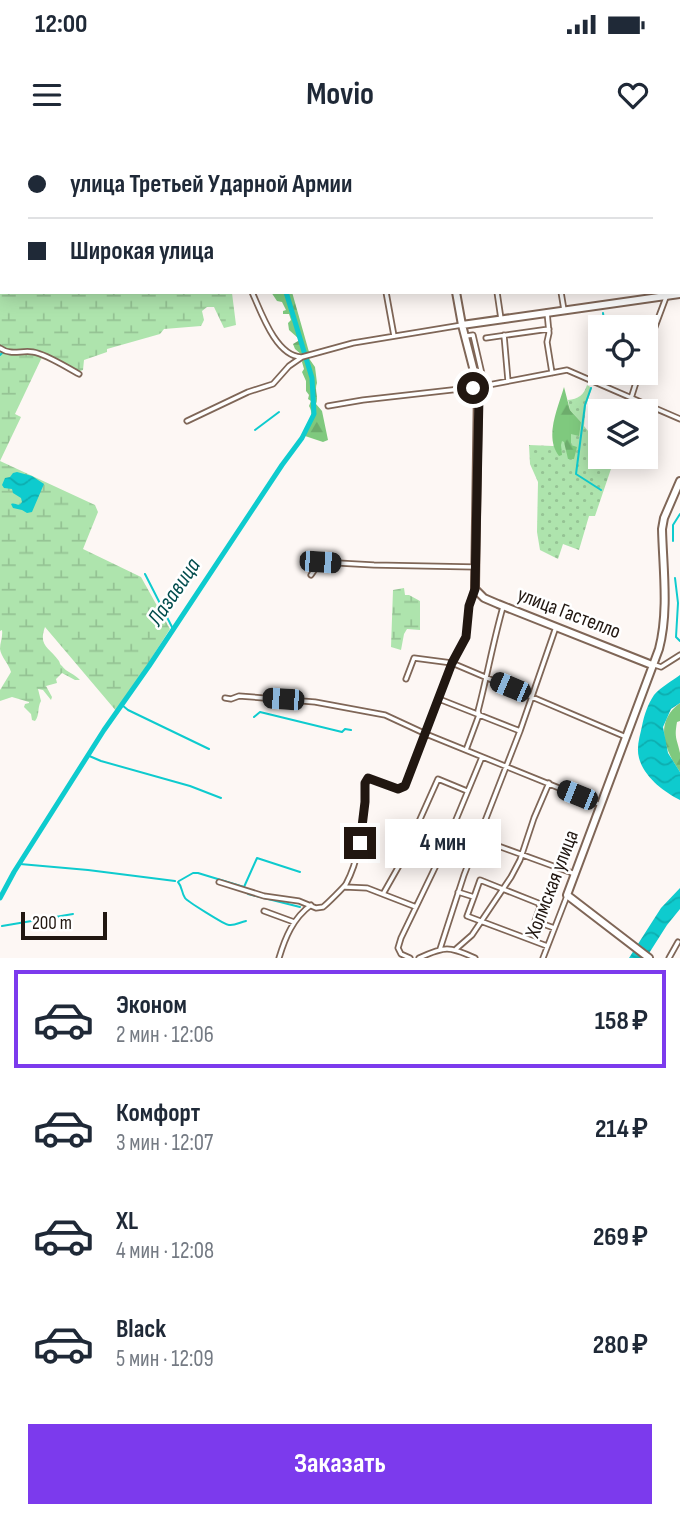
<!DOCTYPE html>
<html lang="ru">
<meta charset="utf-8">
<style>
body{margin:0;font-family:"Sofia Sans Condensed",sans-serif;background:#f2f2f3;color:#1f2937;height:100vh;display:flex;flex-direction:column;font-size:26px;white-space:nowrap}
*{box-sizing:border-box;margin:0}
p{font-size:23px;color:#747a83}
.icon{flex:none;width:38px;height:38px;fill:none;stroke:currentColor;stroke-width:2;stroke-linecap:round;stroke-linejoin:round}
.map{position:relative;height:818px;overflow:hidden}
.sheet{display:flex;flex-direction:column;background:#fff;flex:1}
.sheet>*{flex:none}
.top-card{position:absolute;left:0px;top:0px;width:681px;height:154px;box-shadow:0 4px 18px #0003;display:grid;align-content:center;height:154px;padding:0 28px;background:#fff}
.fabs{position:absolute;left:588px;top:175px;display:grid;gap:14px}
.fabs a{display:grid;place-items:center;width:70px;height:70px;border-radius:0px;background:#fff;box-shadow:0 4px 18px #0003;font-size:35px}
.scale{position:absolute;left:21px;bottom:18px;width:86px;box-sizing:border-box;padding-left:7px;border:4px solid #211711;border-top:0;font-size:19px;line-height:24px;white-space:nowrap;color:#211711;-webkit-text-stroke:5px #fff;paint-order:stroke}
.end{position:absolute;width:32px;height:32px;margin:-16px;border:9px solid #211711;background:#fff;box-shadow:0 0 0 4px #fff}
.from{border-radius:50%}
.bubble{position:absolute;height:49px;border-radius:0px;background:#fff;box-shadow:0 4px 18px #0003;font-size:23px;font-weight:700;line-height:49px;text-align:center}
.car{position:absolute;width:21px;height:42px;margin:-21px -10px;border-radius:9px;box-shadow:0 0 5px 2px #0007;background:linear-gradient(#222 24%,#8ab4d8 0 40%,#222 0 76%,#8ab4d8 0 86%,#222 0)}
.top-card b{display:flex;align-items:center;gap:24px;height:66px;font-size:26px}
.top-card b+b{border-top:2px solid #e0e1e3}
.top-card i{width:18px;height:18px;background:#1f2937}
ul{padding:12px 0 0;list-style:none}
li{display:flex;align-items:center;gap:21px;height:98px;margin:0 14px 10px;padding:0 14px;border:4px solid transparent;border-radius:0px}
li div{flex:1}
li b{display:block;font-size:26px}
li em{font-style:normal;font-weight:700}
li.selected{border-color:#7c3aed}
li>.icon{width:63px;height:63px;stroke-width:1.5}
.action{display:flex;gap:14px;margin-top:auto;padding:14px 28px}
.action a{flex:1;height:80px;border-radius:0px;background:#7c3aed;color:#fff;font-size:28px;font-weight:700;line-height:80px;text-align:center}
.status{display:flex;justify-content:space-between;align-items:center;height:49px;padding:0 35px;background:#fff;direction:ltr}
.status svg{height:19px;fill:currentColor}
header{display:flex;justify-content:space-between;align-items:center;height:91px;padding:0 28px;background:#fff;font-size:32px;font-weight:700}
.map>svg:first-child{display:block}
.grass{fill:url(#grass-dots)}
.forest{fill:url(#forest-firs)}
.wetland{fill:url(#wetland-marsh)}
.water{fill:url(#water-waves)}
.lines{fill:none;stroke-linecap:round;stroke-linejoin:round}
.stream{stroke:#0ecbce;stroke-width:2}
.river{stroke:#0ecbce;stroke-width:5}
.street-casing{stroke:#7f6657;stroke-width:7}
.secondary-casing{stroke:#7f6657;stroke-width:10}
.street{stroke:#fff;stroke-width:3.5}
.secondary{stroke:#fff;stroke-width:6}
.route{stroke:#211711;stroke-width:9}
.labels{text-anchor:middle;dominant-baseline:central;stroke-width:5;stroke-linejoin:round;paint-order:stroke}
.street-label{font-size:21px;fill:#211711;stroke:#fff}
.water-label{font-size:23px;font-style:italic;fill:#024c4d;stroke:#fff}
</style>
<div class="status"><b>12:00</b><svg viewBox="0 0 49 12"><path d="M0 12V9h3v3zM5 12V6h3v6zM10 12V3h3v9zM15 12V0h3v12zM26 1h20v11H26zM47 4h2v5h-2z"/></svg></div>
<header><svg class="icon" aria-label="menu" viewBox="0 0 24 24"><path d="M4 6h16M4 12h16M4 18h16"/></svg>Movio<svg class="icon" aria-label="heart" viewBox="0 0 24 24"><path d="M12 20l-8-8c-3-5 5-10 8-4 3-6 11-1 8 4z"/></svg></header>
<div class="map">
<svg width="680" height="818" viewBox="0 0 680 818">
<defs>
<pattern id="grass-dots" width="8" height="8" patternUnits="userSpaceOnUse" patternTransform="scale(1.75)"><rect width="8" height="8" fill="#aee4ad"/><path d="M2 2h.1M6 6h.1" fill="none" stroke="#95c394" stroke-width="1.8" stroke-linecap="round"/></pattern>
<pattern id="forest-firs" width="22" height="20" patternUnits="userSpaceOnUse" patternTransform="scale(1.75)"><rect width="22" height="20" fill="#7fc97e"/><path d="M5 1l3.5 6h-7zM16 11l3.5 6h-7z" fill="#6dac6c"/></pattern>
<pattern id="wetland-marsh" width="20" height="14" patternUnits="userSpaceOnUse" patternTransform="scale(1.75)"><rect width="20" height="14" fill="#aee4ad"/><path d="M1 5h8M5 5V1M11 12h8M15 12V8" fill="none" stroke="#95c394"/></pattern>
<pattern id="water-waves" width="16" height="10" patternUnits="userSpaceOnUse" patternTransform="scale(1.75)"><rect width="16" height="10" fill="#0ecbce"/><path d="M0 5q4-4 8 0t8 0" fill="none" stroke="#0daeb0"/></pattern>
</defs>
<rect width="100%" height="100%" fill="#fdf7f4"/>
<path class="grass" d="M587,245L592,248L586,265L584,286L593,297L599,298L593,317L613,323L595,376H589L579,410L563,404L558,419L540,410L537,392L538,342L530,324L529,305L553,306L571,294L581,282L570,270L568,260C578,259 584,255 587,245Z"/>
<path class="forest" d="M271,152H292L309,212L307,215H302L295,209L293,204L298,201V198L289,190L288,183L291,180L289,174H283V171L286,170L282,162L277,161Z
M308,217L315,227L317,243C314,250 319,257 316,264L322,271L328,300L323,302L305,296L303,293C305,283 316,278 309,266L311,261L308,259L309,255L306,251V241L302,232L304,229L302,222L303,219Z
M564,247L570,270L581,282L579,296L571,294V305L577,307L574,319H568L564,302L562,301L561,305L562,315L559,316C544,297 558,268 564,247Z
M680,563V581L677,582C674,599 677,598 680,613C680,619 680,626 680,632C664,609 654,582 680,563Z"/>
<path class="wetland" d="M0,34H2V152L232,153L236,185L224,188L214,167H207L202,171L204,180L201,186L164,189L160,194L107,209V212L84,220L83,230L77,232L43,215L15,274L21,277L0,321L95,365L98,372L83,409L141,437L170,489L117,572L45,487C38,506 49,507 59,521C60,523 60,525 62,526C66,532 75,534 80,540H75L62,533L56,539L57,543L46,546L52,557L51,560L43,550L38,549L41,561C37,568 40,575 35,581L32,580L31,574L24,567L25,564L29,563V562L12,557L0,561V550L11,532C9,524 1,517 0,509C0,502 3,497 2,490L0,491Z
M404,448L405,455H409L420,461V490L407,489L404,494L401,510L391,507L393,450Z"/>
<path class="water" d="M17,332L32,336L44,344L32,372L27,373L22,370L13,368L11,364C16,362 18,368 22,362L21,358L13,353L12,349L4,348L2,345L5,338L10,337L13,333Z
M680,535V563L671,569L663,587L668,613L680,632V660C664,652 644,637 639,618C636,607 640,596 642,586C644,575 648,564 654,555C661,547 672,541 680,535Z
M680,748V769L667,785L646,818H629L661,768Z"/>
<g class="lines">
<path class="stream" d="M603,173L605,187
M0,215L2,213
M595,239L600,224
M591,248L585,265L576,334L601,350
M255,290L279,272
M673,401V385L680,374
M145,434L173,489
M675,438L678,463L676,497L680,501
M122,565L128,570L209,609
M254,577L260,572L342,592L345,589L351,590
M87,615L101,621L190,646L221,658
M20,724L88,730L175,741
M179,741L193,733H198L244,747L257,718L300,732
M178,742C183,748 181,752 185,758C187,761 225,785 229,785C235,786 240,782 246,781
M248,754L300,767
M2,786L73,774"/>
<path class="river" d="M234,0V2
M0,758L14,732L104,590L149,526L282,325L302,298L314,274L312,238L286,152"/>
<g class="street-casing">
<path id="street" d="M194,0L195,2
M363,0V2
M397,0L398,2
M480,0V2
M16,2L26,0
M0,5L2,4
M679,128L680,125
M252,152C261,172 276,216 301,217
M386,152L394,196
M497,152L501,179
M561,152L564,170
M547,172L549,193L547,202L552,233
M504,195L508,241
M466,196L473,195L482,234L475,236
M486,198L549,189
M0,208C11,216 21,210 33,212C46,214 66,227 79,234
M646,211L668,152
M328,266L363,260L478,247L567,230L680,279
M627,271L639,233
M187,281L248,252L273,244L289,226L302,217L353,203L462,185
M311,435L320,422L374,425L475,427
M655,525L661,527L680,515
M406,539L414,518L452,523L626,597
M225,558L231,559L239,556L315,562L385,575L426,594L601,665
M439,559L520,591
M466,610L479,575L478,571C487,537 493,502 503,467
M479,699L575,734
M443,711L471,718
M219,742L264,756L299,761L316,768L323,767C327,764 344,747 346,744C359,720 362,691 365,664C366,655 363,646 368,638L398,649L405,646L452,523L466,497L469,466L475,451
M345,747L367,748L416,767
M458,752L474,757L480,740L538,763L540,767L535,781L554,788
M383,754L400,724L438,639L467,651
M474,757L467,776L547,806
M264,771L294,782
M440,809L464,735L520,591L556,487
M456,809L472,795L511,737L520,720L534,678L549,643
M279,818C285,798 293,778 311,765
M410,818L401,814L398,808L401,798L443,711L482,617
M419,818C445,806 449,806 475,818
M543,818L567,756
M669,818L678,802"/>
</g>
<g class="secondary-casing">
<path id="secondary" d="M434,0V2
M456,152L462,185L478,247L475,449L484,458L498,464L652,525
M462,185L680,154
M649,818L567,755L659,509C669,471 663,428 662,389L664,378L680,341"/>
</g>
<use href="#street" class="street"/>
<use href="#secondary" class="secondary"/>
</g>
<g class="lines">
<path class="route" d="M360,703L365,662V643L368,638L398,649L405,646L452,523L466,497L469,466L475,449L479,256L478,247L473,248"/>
</g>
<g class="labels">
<g class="street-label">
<text transform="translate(569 473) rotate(21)">улица Гастелло</text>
<text transform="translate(552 744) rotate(-69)">Холмская улица</text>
</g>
<g class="water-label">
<text transform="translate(174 452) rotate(-56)">Лазавица</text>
</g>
</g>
</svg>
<div class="fabs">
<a><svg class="icon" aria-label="locate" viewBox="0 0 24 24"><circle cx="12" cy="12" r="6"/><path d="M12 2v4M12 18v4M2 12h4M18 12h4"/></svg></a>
<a><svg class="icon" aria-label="layers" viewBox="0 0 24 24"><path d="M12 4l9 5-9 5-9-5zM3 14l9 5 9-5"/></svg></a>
</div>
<div class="scale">200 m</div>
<i class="end from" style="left:473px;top:248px"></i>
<i class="end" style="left:360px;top:703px"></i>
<div class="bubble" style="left:385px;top:679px;width:116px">4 мин</div>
<i class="car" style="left:320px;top:422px;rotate:94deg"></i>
<i class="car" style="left:510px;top:547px;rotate:293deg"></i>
<i class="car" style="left:283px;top:559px;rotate:274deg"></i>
<i class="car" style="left:577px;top:655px;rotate:292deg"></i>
<div class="top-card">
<b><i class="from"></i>улица Третьей Ударной Армии</b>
<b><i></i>Широкая улица</b>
</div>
</div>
<section class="sheet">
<ul>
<li class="selected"><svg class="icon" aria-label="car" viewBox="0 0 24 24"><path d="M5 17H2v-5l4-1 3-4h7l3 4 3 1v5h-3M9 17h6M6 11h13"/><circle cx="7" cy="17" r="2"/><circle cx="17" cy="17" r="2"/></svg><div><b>Эконом</b><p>2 мин · 12:06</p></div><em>158 ₽</em></li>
<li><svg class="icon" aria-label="car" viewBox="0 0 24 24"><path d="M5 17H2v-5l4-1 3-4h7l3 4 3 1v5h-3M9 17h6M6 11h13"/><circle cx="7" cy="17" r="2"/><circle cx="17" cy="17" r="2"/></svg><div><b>Комфорт</b><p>3 мин · 12:07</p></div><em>214 ₽</em></li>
<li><svg class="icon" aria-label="car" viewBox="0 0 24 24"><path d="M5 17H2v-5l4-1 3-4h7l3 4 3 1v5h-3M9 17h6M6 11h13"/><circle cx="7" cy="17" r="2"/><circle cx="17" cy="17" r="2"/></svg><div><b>XL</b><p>4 мин · 12:08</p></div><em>269 ₽</em></li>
<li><svg class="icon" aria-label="car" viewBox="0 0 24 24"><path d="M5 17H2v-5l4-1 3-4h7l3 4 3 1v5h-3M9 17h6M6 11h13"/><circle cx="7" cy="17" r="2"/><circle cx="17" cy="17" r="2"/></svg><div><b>Black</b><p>5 мин · 12:09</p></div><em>280 ₽</em></li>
</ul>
<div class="action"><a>Заказать</a></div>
</section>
